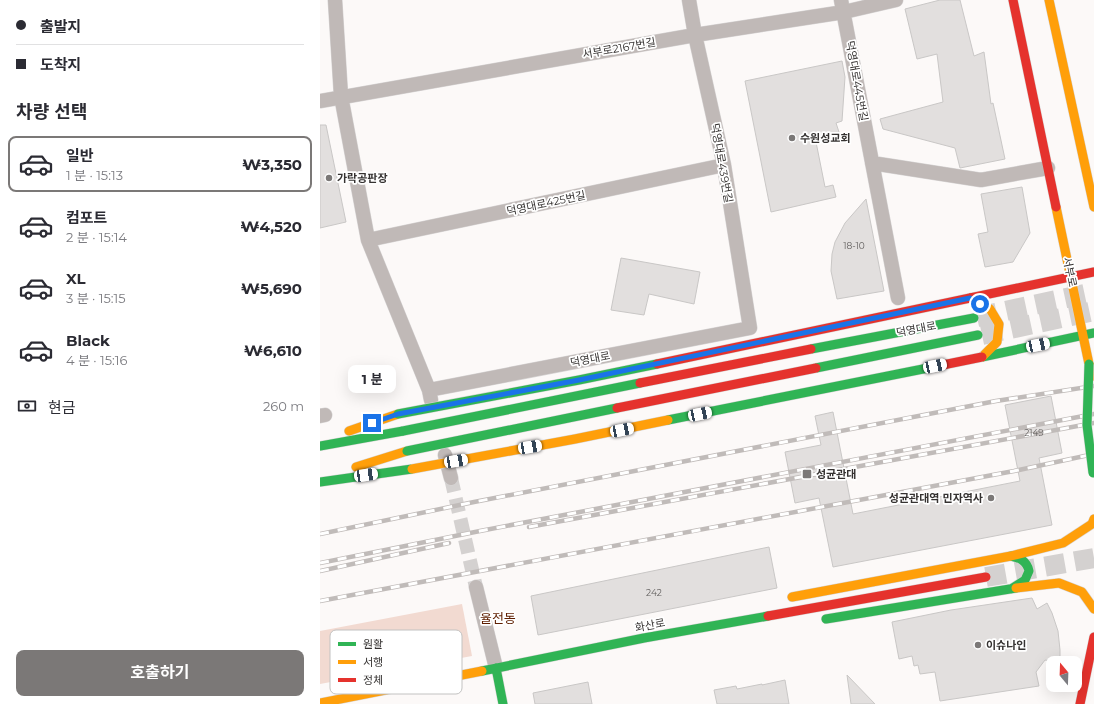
<!DOCTYPE html>
<html lang="ko">
<meta charset="utf-8">
<style>
body{margin:0;font-family:Montserrat,"Noto Sans KR",sans-serif;background:#f2f2f3;color:#2b2b33;height:100vh;display:flex;flex-direction:column;font-size:15px;white-space:nowrap}
*{box-sizing:border-box;margin:0}
p{font-size:13px;color:#7c7c81}
.icon{flex:none;width:22px;height:22px;fill:none;stroke:currentColor;stroke-width:2;stroke-linecap:round;stroke-linejoin:round}
.map{position:relative;flex:1;overflow:hidden}
.details{display:flex;flex-direction:column;background:#fff;width:320px}
.details>*{flex:none}
.hud{display:grid;align-content:center;height:88px;padding:0 16px;background:#fff}
.needle{width:26px;rotate:341deg}
.buttons{position:absolute;left:726px;top:656px;display:grid;gap:8px}
.buttons a{display:grid;place-items:center;width:36px;height:36px;border-radius:8px;background:#fff;box-shadow:0 4px 16px #0002;font-size:20px}
.end{position:absolute;width:18px;height:18px;margin:-9px;border:5px solid #1a73e8;background:#fff;box-shadow:0 0 0 2px #fff}
.from{border-radius:50%}
.bubble{position:absolute;height:28px;border-radius:8px;background:#fff;box-shadow:0 4px 16px #0002;font-size:13px;font-weight:700;line-height:28px;text-align:center}
.car{position:absolute;width:12px;height:24px;margin:-12px -6px;border-radius:5px;box-shadow:0 0 3px 1px #0007;background:linear-gradient(#fff 24%,#345 0 40%,#fff 0 76%,#345 0 86%,#fff 0)}
.hud b{display:flex;align-items:center;gap:14px;height:38px;font-size:15px}
.hud b+b{border-top:1px solid #e1e1e2}
.hud i{width:10px;height:10px;background:#2b2b33}
ul{padding:0;list-style:none}
li{display:flex;align-items:center;gap:12px;height:56px;margin:0 8px 6px;padding:0 8px;border:2px solid transparent;border-radius:8px}
li div{flex:1}
li b{display:block;font-size:15px}
li em{font-style:normal;font-weight:700}
li.on{border-color:#7b7877}
li>.icon{width:36px;height:36px;stroke-width:1.5}
h2{padding:0 16px;font-size:18px;line-height:48px}
.pay{display:flex;align-items:center;gap:10px;height:44px;padding:0 16px;font-size:15px}
.pay p{margin-inline-start:auto}
.action{display:flex;gap:8px;margin-top:auto;padding:8px 16px}
.action a{flex:1;height:46px;border-radius:8px;background:#7b7877;color:#fff;font-size:16px;font-weight:700;line-height:46px;text-align:center}
main{display:flex;flex:1;min-height:0}
.map>svg:first-child{display:block}
.green{fill:#f2dad1}
.building{fill:#e2dfde;stroke:#c9c7c6}
.lines{fill:none;stroke-linecap:round;stroke-linejoin:round}
.street-tunnel{stroke:#d4d1d0;stroke-width:14;stroke-dasharray:14 7;stroke-linecap:butt}
.secondary-tunnel{stroke:#d4d1d0;stroke-width:20;stroke-dasharray:20 10;stroke-linecap:butt}
.street-casing{stroke:#d7d5d5;stroke-width:15}
.fast-casing{stroke:#d7d5d5;stroke-width:10}
.slow-casing{stroke:#d7d5d5;stroke-width:10}
.jam-casing{stroke:#d7d5d5;stroke-width:10}
.street{stroke:#c0b9b7;stroke-width:14}
.fast{stroke:#30b455;stroke-width:9}
.slow{stroke:#ff9f0a;stroke-width:9}
.jam{stroke:#e5322d;stroke-width:9}
.rail-casing{stroke:#c0bbb9;stroke-width:4.5}
.rail{stroke:#fff;stroke-width:3;stroke-dasharray:9;stroke-linecap:butt}
.fast-bridge-casing{stroke:#d7d5d5;stroke-width:10;stroke-linecap:butt}
.slow-bridge-casing{stroke:#d7d5d5;stroke-width:10;stroke-linecap:butt}
.jam-bridge-casing{stroke:#d7d5d5;stroke-width:10;stroke-linecap:butt}
.fast-bridge{stroke:#30b455;stroke-width:9}
.slow-bridge{stroke:#ff9f0a;stroke-width:9}
.jam-bridge{stroke:#e5322d;stroke-width:9}
.route{stroke:#1a73e8;stroke-width:5}
.poi-dot{fill:#7b7877;stroke:#fff;stroke-width:1.5}
.labels{text-anchor:middle;dominant-baseline:central;stroke-width:3.5;stroke-linejoin:round;paint-order:stroke}
.number-label{font-size:9px;fill:#63605f}
.street-label{font-size:11px;fill:#353231;stroke:#fff}
.poi-label{font-size:11px;font-weight:bold;fill:#353231;stroke:#fff;text-anchor:start}
.quarter-label{font-size:13px;fill:#5e1e01;stroke:#fff}
.key{fill:#fff;stroke:#c2c2c1;stroke-width:1}
.key-label{font-size:11px;fill:#353231}
</style>
<main>
<section class="details">
<div class="hud">
<b><i class="from"></i>출발지</b>
<b><i></i>도착지</b>
</div>
<h2>차량 선택</h2>
<ul>
<li class="on"><svg class="icon" aria-label="car" viewBox="0 0 24 24"><path d="M5 17H2v-5l4-1 3-4h7l3 4 3 1v5h-3M9 17h6M6 11h13"/><circle cx="7" cy="17" r="2"/><circle cx="17" cy="17" r="2"/></svg><div><b>일반</b><p>1 분 · 15:13</p></div><em>₩3,350</em></li>
<li><svg class="icon" aria-label="car" viewBox="0 0 24 24"><path d="M5 17H2v-5l4-1 3-4h7l3 4 3 1v5h-3M9 17h6M6 11h13"/><circle cx="7" cy="17" r="2"/><circle cx="17" cy="17" r="2"/></svg><div><b>컴포트</b><p>2 분 · 15:14</p></div><em>₩4,520</em></li>
<li><svg class="icon" aria-label="car" viewBox="0 0 24 24"><path d="M5 17H2v-5l4-1 3-4h7l3 4 3 1v5h-3M9 17h6M6 11h13"/><circle cx="7" cy="17" r="2"/><circle cx="17" cy="17" r="2"/></svg><div><b>XL</b><p>3 분 · 15:15</p></div><em>₩5,690</em></li>
<li><svg class="icon" aria-label="car" viewBox="0 0 24 24"><path d="M5 17H2v-5l4-1 3-4h7l3 4 3 1v5h-3M9 17h6M6 11h13"/><circle cx="7" cy="17" r="2"/><circle cx="17" cy="17" r="2"/></svg><div><b>Black</b><p>4 분 · 15:16</p></div><em>₩6,610</em></li>
</ul>
<div class="pay"><svg class="icon" aria-label="cash" viewBox="0 0 24 24"><path d="M3 7h18v10H3z"/><circle cx="12" cy="12" r="2"/></svg>현금<p>260 m</p></div>
<div class="action"><a>호출하기</a></div>
</section>
<div class="map">
<svg width="774" height="704" viewBox="0 0 774 704">
<rect width="100%" height="100%" fill="#fcf9f8"/>
<path class="green" d="M142,604L152,656L0,684V631Z"/>
<path class="building" d="M620,0H640L654,56L664,52L671,104L673,103L685,159L640,168L635,148L563,129L560,119L623,102L617,54L597,59L585,9Z
M522,61L525,77L522,121L516,123L520,135L496,142L505,187L513,185L516,197L451,212L425,81Z
M0,125H6L26,222L0,228Z
M702,187L710,233L693,262L665,267L658,234L668,232L661,194Z
M546,199L564,291L517,299L511,271L512,254L515,242L525,223Z
M301,258L380,272L374,304L329,294L324,315L291,310Z
M731,396L742,453L719,458L732,525L513,567L499,498L475,503L465,452L501,445L495,416L513,412L533,514L700,481L685,405Z
M449,547L457,588L218,635L211,596Z
M712,598L717,609L727,603L732,613L738,631L740,650V663L725,660L716,672L719,686L620,701L615,672L600,674L598,665L594,666L592,656L579,659L572,622L631,610Z
M527,675L555,704H531Z
M465,680L469,704H397L394,690L416,686L417,689L442,684V685Z
M268,682L272,704H215L213,693Z"/>
<g class="lines">
<path class="street-tunnel" d="M131,478L156,587"/>
<path class="secondary-tunnel" d="M657,317L774,292
M662,335L774,311
M666,577L774,558"/>
<g class="street-casing">
<path id="street" d="M15,0L21,96L48,240L109,390L111,400
M521,0L578,298
M0,101L375,35L524,12L576,0
M552,163L661,180L728,168
M48,240L404,165
M109,390L430,328L404,165L375,35L369,0
M0,416L5,415
M125,455L131,478
M156,587L176,668"/>
</g>
<g class="fast-casing">
<path id="fast" d="M491,349L654,318
M662,357L774,333
M496,368L658,335
M0,446L83,431
M0,482L92,469
M691,556C700,558 707,561 709,571L705,580L691,589
M506,619L696,588
M176,668L183,704
M162,671L324,638L448,616"/>
</g>
<g class="slow-casing">
<path id="slow" d="M729,0L774,207
M736,207L769,364L774,376
M650,298L670,309L679,324L677,342L662,357
M29,431L78,414
M36,467L87,451
M696,588L739,583L762,592L774,609
M472,597L691,556L743,543L772,524L774,519
M0,703L162,671"/>
</g>
<g class="jam-casing">
<path id="jam" d="M693,0L736,207
M650,298L774,272
M448,616L666,577
M760,704L774,637"/>
</g>
<use href="#street" class="street"/>
<use href="#fast" class="fast"/>
<use href="#slow" class="slow"/>
<use href="#jam" class="jam"/>
<g class="rail-casing">
<path id="rail" d="M209,527L774,423
M0,534L154,502L676,401L774,386
M0,563L160,531L774,414
M0,571L129,543
M0,601L694,471L774,454"/>
</g>
<use href="#rail" class="rail"/>
<g class="fast-bridge-casing">
<path id="fast-bridge" d="M769,364L767,425L773,473
M78,414L259,380L337,364
M348,420L608,368
M83,431L320,383
M87,451L297,408"/>
</g>
<g class="slow-bridge-casing">
<path id="slow-bridge" d="M92,469L255,439L348,420"/>
</g>
<g class="jam-bridge-casing">
<path id="jam-bridge" d="M337,364L650,298
M608,368L662,357
M320,383L491,349
M297,408L496,368"/>
</g>
<use href="#fast-bridge" class="fast-bridge"/>
<use href="#slow-bridge" class="slow-bridge"/>
<use href="#jam-bridge" class="jam-bridge"/>
</g>
<g class="lines">
<path class="route" d="M52,423L78,414L259,380L650,298L660,304"/>
</g>
<g class="poi-dot">
<circle cx="472" cy="138" r="4"/>
<circle cx="9" cy="178" r="4"/>
<rect x="482" y="469" width="10" height="10" rx="2"/>
<circle cx="671" cy="498" r="4"/>
<circle cx="658" cy="645" r="4"/>
</g>
<g class="labels">
<g class="number-label">
<text x="534" y="245">18-10</text>
<text x="714" y="432">2149</text>
<text x="334" y="592">242</text>
</g>
<g class="street-label">
<text transform="translate(299 48) rotate(-10)">서부로2167번길</text>
<text transform="translate(537 81) rotate(80)">덕영대로445번길</text>
<text transform="translate(402 163) rotate(80)">덕영대로439번길</text>
<text transform="translate(226 203) rotate(-12)">덕영대로425번길</text>
<text transform="translate(750 272) rotate(78)">서부로</text>
<text transform="translate(596 329) rotate(-11)">덕영대로</text>
<text transform="translate(270 359) rotate(-11)">덕영대로</text>
<text transform="translate(330 625) rotate(-11)">화산로</text>
</g>
<g class="poi-label">
<text x="480" y="138">수원성교회</text>
<text x="17" y="178">가락공판장</text>
<text x="496" y="474">성균관대</text>
<text x="663" y="498" text-anchor="end">성균관대역 민자역사</text>
<text x="666" y="645">이슈나인</text>
</g>
<g class="quarter-label">
<text x="178" y="618">율전동</text>
</g>
</g>
<rect x="10" y="630" width="132" height="64" rx="6" class="key"/>
<rect x="18" y="642" width="18" height="4" fill="#30b455"/>
<rect x="18" y="660" width="18" height="4" fill="#ff9f0a"/>
<rect x="18" y="678" width="18" height="4" fill="#e5322d"/>
<g class="key-label">
<text x="43" y="648">원활</text>
<text x="43" y="666">서행</text>
<text x="43" y="684">정체</text>
</g>
</svg>
<div class="buttons">
<a><svg class="needle" viewBox="-14 -14 28 28"><path d="M0-13l5 13h-10z" fill="#e53935"/><path d="M0 13l5-13h-10z" fill="#7c7c81"/></svg></a>
</div>
<i class="end from" style="left:660px;top:304px"></i>
<i class="end" style="left:52px;top:423px"></i>
<div class="bubble" style="left:28px;top:365px;width:48px">1 분</div>
<i class="car" style="left:718px;top:345px;rotate:78deg"></i>
<i class="car" style="left:615px;top:366px;rotate:78deg"></i>
<i class="car" style="left:380px;top:414px;rotate:78deg"></i>
<i class="car" style="left:302px;top:430px;rotate:79deg"></i>
<i class="car" style="left:210px;top:447px;rotate:80deg"></i>
<i class="car" style="left:136px;top:461px;rotate:80deg"></i>
<i class="car" style="left:46px;top:475px;rotate:82deg"></i>
</div>
</main>
